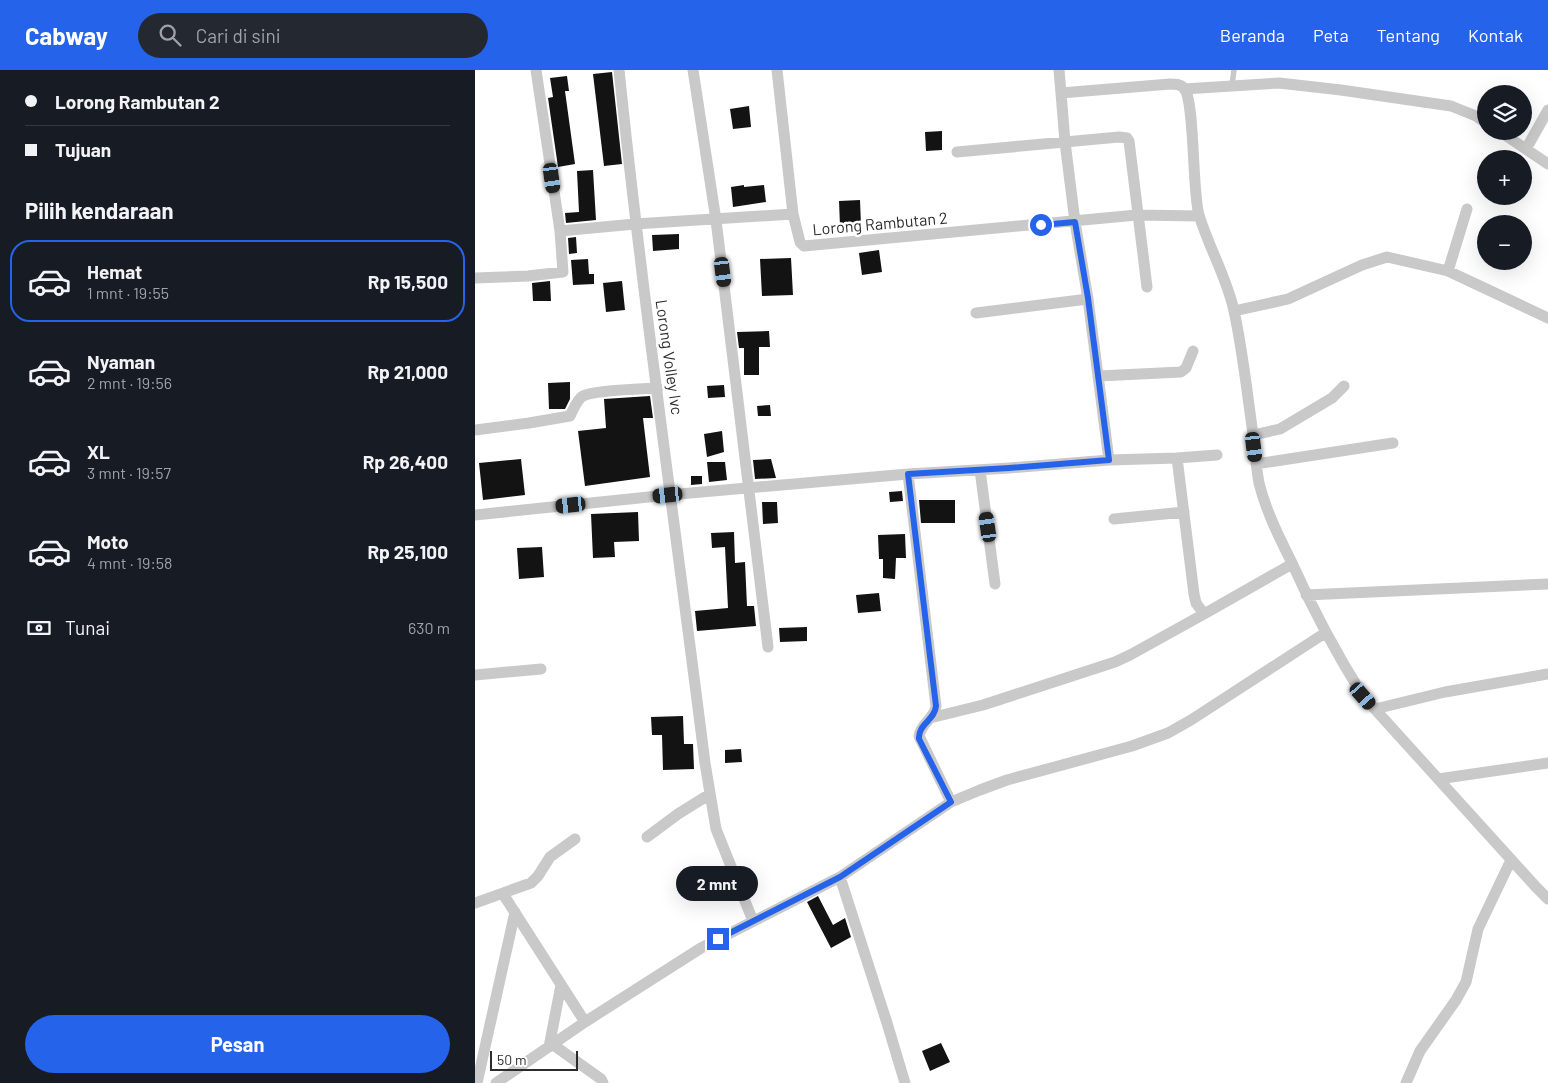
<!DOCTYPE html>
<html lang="id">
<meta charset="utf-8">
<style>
body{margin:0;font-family:Barlow,sans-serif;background:#242831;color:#f1f3f6;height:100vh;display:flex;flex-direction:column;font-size:19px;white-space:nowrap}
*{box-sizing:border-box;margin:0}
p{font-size:16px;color:#9ea1a6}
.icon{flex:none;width:28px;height:28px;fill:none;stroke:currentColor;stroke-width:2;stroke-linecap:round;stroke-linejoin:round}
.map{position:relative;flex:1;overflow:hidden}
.drawer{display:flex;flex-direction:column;background:#171b24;width:475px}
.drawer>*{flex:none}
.top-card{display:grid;align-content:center;height:110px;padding:0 25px;background:#171b24}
.controls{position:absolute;left:1002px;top:15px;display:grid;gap:10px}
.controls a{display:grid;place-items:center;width:55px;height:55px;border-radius:50%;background:#171b24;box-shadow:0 5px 20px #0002;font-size:25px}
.scale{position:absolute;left:15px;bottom:12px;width:88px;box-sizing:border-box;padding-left:5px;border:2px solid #2c2c2c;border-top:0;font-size:14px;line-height:18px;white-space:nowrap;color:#2c2c2c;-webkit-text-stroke:4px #fff;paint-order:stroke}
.end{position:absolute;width:22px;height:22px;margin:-11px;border:6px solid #2563eb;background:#fff;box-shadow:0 0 0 2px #fff}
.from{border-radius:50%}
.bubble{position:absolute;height:35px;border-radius:18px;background:#171b24;box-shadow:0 5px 20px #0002;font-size:16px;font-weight:700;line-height:35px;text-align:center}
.car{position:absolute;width:15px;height:30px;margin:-15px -8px;border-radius:6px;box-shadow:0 0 4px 1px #0007;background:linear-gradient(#222 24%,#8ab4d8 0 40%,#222 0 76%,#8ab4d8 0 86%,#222 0)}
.top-card b{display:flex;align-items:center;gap:18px;height:48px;font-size:19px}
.top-card b+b{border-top:1px solid #363941}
.top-card i{width:12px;height:12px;background:#f1f3f6}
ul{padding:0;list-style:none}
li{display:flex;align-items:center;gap:15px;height:82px;margin:0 10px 8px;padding:0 15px;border:2px solid transparent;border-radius:20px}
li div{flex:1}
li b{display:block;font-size:19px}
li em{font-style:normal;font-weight:700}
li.on{border-color:#2563eb}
li>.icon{width:45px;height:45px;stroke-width:1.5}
h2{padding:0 25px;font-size:22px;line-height:60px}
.pay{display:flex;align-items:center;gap:12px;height:55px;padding:0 25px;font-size:19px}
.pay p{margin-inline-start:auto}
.cta{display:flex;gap:10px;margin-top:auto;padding:10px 25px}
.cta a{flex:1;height:58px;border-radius:30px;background:#2563eb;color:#fff;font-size:20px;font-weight:700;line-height:58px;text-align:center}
header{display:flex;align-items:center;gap:30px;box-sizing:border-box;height:70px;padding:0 25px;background:#2563eb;color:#fff}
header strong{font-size:24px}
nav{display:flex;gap:28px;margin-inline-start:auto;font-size:18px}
.search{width:350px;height:45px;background:#242831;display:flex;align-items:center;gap:12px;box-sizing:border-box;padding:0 18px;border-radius:28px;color:#9ea1a6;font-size:19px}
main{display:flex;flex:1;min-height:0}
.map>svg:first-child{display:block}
.building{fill:#131313}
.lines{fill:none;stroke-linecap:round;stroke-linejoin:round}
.lane{stroke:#c9c9c9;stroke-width:5.5}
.street{stroke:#c9c9c9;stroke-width:11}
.route{stroke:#2563eb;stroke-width:6}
.labels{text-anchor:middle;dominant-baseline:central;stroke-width:5;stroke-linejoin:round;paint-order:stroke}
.street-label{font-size:16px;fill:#2c2c2c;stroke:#fff}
</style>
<header>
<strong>Cabway</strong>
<div class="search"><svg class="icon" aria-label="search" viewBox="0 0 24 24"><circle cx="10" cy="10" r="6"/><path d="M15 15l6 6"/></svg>Cari di sini</div>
<nav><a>Beranda</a><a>Peta</a><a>Tentang</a><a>Kontak</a></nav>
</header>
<main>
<section class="drawer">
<div class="top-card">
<b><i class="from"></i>Lorong Rambutan 2</b>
<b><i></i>Tujuan</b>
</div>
<h2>Pilih kendaraan</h2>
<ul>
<li class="on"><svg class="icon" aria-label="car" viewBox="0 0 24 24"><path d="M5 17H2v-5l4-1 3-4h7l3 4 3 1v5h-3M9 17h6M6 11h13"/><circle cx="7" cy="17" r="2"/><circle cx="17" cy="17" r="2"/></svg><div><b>Hemat</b><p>1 mnt · 19:55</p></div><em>Rp 15,500</em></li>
<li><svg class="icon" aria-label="car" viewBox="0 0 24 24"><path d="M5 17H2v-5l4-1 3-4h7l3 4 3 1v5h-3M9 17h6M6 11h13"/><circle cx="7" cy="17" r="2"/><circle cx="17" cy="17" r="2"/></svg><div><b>Nyaman</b><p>2 mnt · 19:56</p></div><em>Rp 21,000</em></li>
<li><svg class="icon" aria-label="car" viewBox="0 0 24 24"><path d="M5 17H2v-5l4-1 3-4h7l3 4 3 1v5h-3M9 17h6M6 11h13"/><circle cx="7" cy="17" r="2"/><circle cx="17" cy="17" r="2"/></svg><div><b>XL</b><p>3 mnt · 19:57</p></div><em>Rp 26,400</em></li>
<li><svg class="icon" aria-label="car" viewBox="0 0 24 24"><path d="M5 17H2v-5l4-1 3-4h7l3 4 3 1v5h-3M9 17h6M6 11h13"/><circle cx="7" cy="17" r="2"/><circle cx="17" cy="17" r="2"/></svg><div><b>Moto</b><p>4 mnt · 19:58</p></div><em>Rp 25,100</em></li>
</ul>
<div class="pay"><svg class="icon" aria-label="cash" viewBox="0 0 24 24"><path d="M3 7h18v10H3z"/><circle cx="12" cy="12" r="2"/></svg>Tunai<p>630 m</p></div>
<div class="cta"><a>Pesan</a></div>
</section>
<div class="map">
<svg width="1073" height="1013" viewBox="0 0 1073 1013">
<rect width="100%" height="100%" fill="#fff"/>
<path class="building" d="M137,2L147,94L129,96L118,4Z
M92,6L94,21H90L100,94L83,97L73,28L78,27L75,8Z
M274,36L276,57L258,59L255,39Z
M467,61V80L451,81L450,62Z
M118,100L121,150L91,153L90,143L104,142L102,101Z
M269,115V117L289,115L291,132L258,137L256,117Z
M385,130L386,155L365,156L364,131Z
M204,164V179L178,181L177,165Z
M101,167L102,183L94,184L93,168Z
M404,180L407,202L387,205L384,183Z
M316,188L318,225L287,226L285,189Z
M113,189L114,204H119V214L98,215L96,190Z
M75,211L76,231H58L57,213Z
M147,211L150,240L131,242L128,213Z
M294,261L295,277H284V305H269V278H264L262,262Z
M95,312V329L90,339H74L73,313Z
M249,315L250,327L233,328L232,316Z
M175,326L178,348H168L175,407L110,416L103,361L131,358L129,329Z
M295,335L296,346H283L282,336Z
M247,361L249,382L232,387L229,364Z
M46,389L50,425L8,430L4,393Z
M296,389L301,408L280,409L278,390Z
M232,392H250L252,410L234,412Z
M216,406H227V414L216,415Z
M427,421L428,431L415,432L414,422Z
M444,430H480V453H446Z
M287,432H302L303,453L288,454Z
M163,442L164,471L139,472L140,487L118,488L116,444Z
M259,462L260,493L270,492L272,536H279L281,556L222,561L220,541L253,538L250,477L237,478L236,463Z
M430,464L431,488H421L420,509L408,508V489H404L403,465Z
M67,477L69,507L44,509L42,478Z
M404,523L406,541L383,543L381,525Z
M332,557V571L305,572L304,558Z
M208,646L209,674H218L219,699L188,700L187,665H177L176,647Z
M266,679L267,692L250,693V680Z
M343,826L358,855L370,848L376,867L356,878L332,832Z
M466,973L475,992L455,1001L447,981Z"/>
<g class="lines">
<path class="lane" d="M757,15L759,0"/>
<path class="street" d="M61,0L85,161L160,154L318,144
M144,0C168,232 201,462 230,693L241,759L278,851
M218,0L241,150L293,577
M302,0L318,144L325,172L329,176L662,145L724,146
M584,0L586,23L695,14C700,14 705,14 709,18C720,30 717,121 724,145C734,178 752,208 759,241C768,282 772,323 778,364C780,380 781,397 784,413C791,441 804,467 817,493C838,540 861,583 888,626L1061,817L1073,829
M709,19L804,13L866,20L976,36L1001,46L1011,53
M1024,61L1073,94
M1051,79L1073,40
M482,82L644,67L652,68L654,71L672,217
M973,201L992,139
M0,208L53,206L88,202L85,161
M759,241L813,229L887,195L912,187L973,201L1073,248
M501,243L613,229
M624,306L706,302L711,298L718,281
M0,360L54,353L95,346C98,340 102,329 108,326C120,320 167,319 183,318
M778,365L805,359L857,328L869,316
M702,388L742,385
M634,390L702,388L719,524L721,533L729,544L817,494
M781,394L918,373
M505,400L520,514
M433,404L461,636C460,648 446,653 444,666L476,732
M0,445L193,425L433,404L534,398L634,390L613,229L600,152L590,72L586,23
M639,449L709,442
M831,525L1073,514
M0,605L66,599
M900,639L970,622L1073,604
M455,648L508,635L640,592L655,585L729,544
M963,709L1073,693
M172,767L203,744L235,724
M365,807L412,953L430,1013
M28,824L110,952
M0,833L56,813L63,806L75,787L100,769
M77,974L126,1009L128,1013
M74,977L86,915
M2,1013L40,842
M21,1013L110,952L226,878L365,807L476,732L505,720L532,710L657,676L693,663L716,650L850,563
M931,1013L945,981L981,930L991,912L1003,859L1036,790"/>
</g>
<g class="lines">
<path class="route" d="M243,869L365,807L476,732L444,669C443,654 460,650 461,636L433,404L534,398L634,390L613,228L600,152L566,155"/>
</g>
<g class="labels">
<g class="street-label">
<text transform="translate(405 153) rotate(-5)">Lorong Rambutan 2</text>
<text transform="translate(195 287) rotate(82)">Lorong Volley Ivc</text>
</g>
</g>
</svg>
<div class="controls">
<a><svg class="icon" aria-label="layers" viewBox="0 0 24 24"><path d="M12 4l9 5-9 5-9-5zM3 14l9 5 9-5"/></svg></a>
<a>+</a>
<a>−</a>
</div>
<div class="scale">50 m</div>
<i class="end from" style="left:566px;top:155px"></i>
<i class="end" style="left:243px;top:869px"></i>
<div class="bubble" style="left:201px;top:796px;width:82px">2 mnt</div>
<i class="car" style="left:77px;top:108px;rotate:172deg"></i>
<i class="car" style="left:248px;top:202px;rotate:173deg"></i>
<i class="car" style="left:779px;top:377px;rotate:173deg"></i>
<i class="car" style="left:193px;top:425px;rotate:264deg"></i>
<i class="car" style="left:96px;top:435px;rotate:264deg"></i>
<i class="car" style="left:513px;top:457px;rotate:352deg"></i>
<i class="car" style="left:888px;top:626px;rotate:139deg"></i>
</div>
</main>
